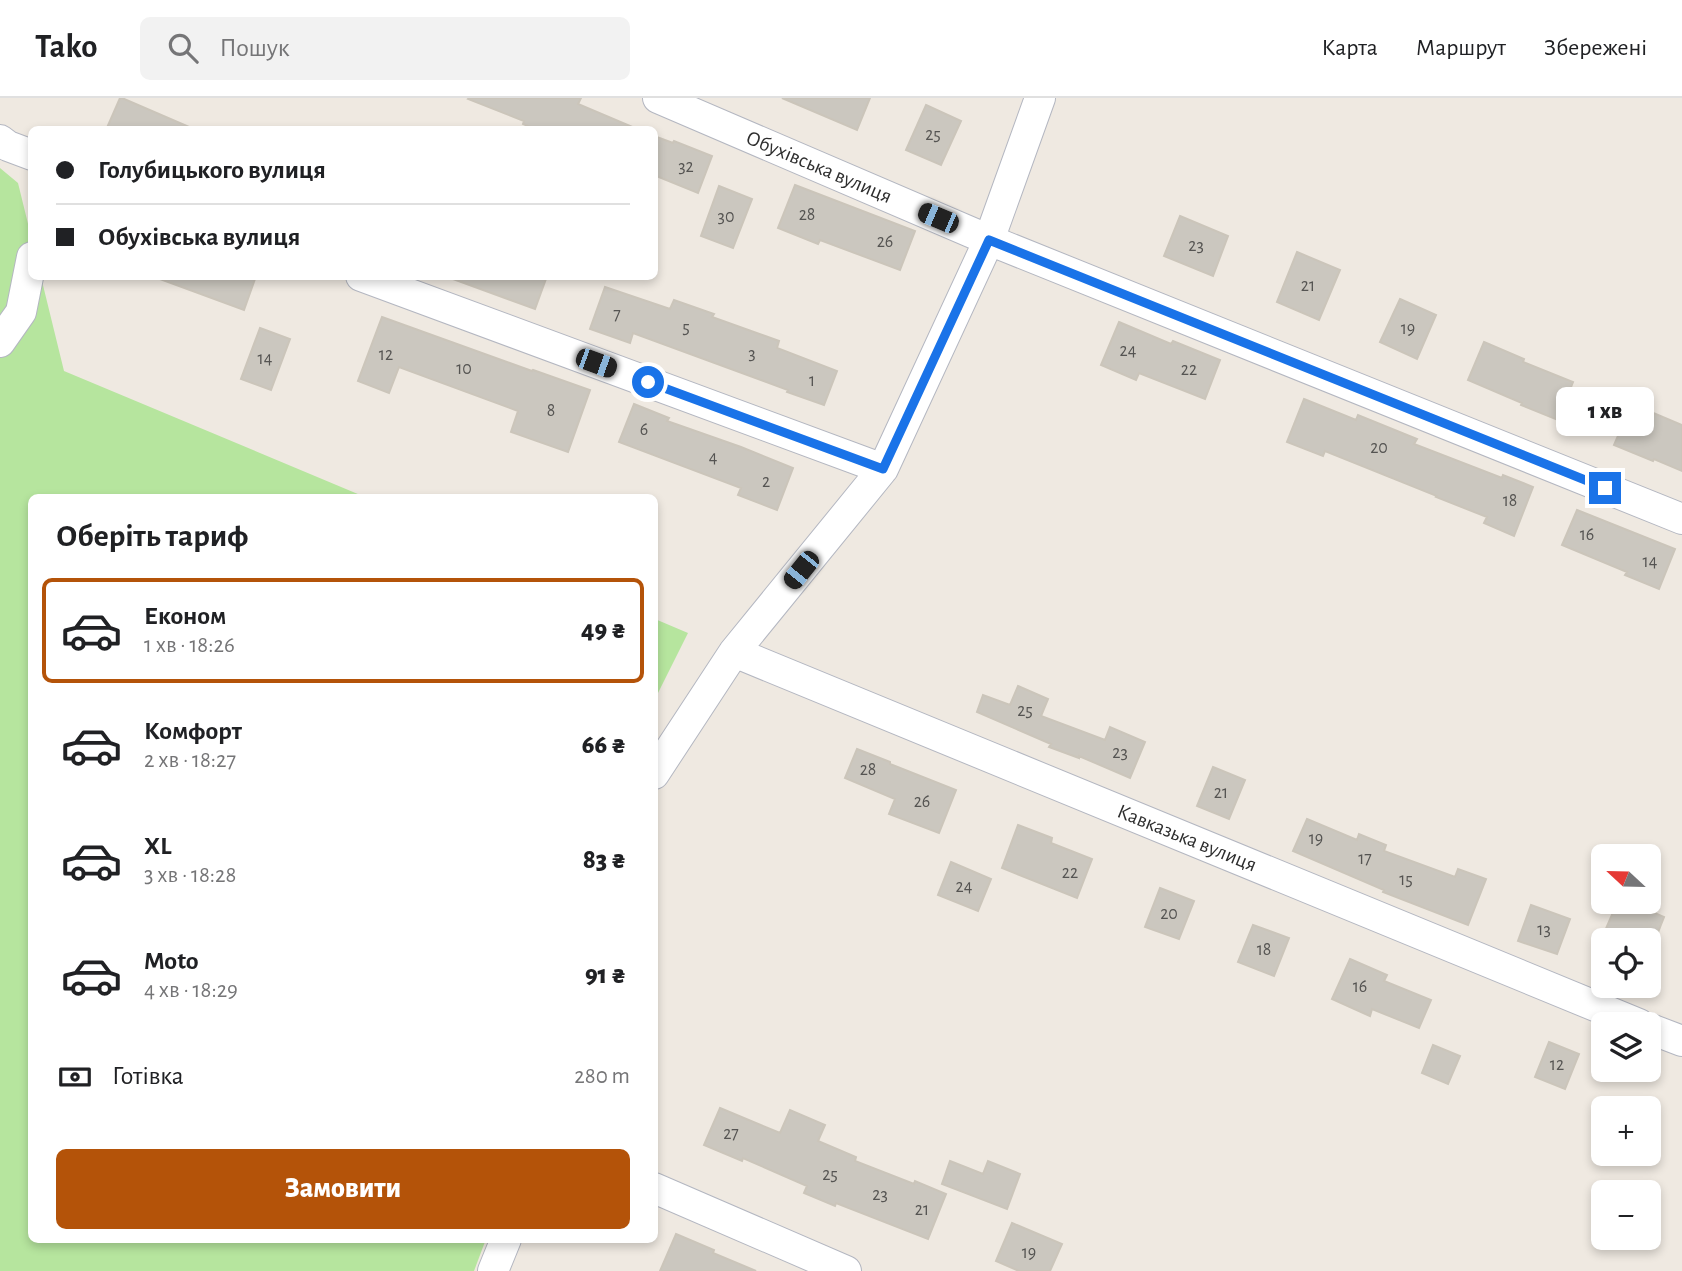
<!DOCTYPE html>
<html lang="uk">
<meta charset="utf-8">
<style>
body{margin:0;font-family:"Alegreya Sans",sans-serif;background:#f2f2f2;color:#202124;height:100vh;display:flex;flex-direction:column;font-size:26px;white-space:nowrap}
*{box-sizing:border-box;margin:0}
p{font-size:23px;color:#757577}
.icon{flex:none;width:38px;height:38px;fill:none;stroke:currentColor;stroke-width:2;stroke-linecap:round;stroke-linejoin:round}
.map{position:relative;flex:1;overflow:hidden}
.details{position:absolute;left:28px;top:396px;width:630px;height:749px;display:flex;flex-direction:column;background:#fff;border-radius:10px;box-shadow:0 4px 10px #0003}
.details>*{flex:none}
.banner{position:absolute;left:28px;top:28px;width:630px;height:154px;border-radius:10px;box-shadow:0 4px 10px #0003;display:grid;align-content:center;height:154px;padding:0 28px;background:#fff}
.needle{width:46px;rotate:292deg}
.tools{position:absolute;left:1591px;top:746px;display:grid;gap:14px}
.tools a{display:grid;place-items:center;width:70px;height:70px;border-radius:10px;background:#fff;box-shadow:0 4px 10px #0003;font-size:35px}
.end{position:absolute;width:32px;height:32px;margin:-16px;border:9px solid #1a73e8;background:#fff;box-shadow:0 0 0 4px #fff}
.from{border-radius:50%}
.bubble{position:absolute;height:49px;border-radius:10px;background:#fff;box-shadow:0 4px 10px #0003;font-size:23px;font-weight:800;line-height:49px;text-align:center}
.car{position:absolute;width:21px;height:42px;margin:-21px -10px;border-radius:9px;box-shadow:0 0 5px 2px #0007;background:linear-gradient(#222 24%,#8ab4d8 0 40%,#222 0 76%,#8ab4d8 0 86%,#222 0)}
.banner b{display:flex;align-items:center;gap:24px;height:66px;font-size:26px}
.banner b+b{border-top:2px solid #e0e0e0}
.banner i{width:18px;height:18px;background:#202124}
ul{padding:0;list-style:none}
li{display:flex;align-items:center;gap:21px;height:105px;margin:0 14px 10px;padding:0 14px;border:4px solid transparent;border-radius:10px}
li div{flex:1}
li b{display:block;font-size:26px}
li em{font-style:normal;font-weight:800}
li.on{border-color:#b45309}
li>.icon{width:63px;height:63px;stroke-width:1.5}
h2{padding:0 28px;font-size:32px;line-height:84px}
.pay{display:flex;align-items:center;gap:18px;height:77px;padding:0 28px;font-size:26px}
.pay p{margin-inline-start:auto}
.action{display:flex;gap:14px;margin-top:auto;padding:14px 28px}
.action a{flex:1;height:80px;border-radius:10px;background:#b45309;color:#fff;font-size:28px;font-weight:800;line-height:80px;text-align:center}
header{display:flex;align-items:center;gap:42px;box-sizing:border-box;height:98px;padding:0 35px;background:#fff;border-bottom:2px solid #e0e0e0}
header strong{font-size:33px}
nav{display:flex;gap:38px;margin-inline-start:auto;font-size:24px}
.search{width:490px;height:63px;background:#f2f2f2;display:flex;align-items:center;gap:18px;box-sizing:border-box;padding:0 24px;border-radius:10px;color:#757577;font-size:26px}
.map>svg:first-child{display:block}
.green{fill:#b6e59e}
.building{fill:#cbc7bf;stroke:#cbc5ba;stroke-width:2}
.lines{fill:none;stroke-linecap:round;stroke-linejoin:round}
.minor-casing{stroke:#b4b7c1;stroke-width:32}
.minor{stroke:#fff;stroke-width:30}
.route{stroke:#1a73e8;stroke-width:9}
.labels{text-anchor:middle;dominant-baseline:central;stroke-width:5;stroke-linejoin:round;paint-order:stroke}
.number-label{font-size:18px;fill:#555452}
.street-label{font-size:21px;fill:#2e2e2e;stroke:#fff}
</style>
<header>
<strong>Tako</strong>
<div class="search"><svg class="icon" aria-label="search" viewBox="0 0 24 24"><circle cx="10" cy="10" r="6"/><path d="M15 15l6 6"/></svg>Пошук</div>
<nav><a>Карта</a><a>Маршрут</a><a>Збережені</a></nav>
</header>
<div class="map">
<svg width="1682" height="1173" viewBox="0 0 1682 1173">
<rect width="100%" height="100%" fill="#efe9e1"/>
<path class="green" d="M0,70L18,85L31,138L32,178L41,179L64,273L365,399H32V1141H486L474,1173H0Z
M655,521L688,535L655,601Z"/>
<path class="building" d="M120,0H122L196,32H106Z
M469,0H581L578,6L637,31L537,32L523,26L524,23L468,1Z
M782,0H870L857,32Z
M926,7L961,23L941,67L906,52Z
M654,38L673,45L674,43L712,58L698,95L654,77Z
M795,87L915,133L900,172L820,142L818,146L778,130Z
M719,88L752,101L733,150L701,138Z
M1180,118L1228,138L1213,178L1164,158Z
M1297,154L1340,172L1319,222L1277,204Z
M160,178H256L244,212L160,181Z
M453,178H547L535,211L453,181Z
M605,189L670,211L674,202L714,216L712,219L779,243L777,250L837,273L824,307L787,294L788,292L633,235L630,245L590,231Z
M1400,201L1436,217L1417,261L1380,244Z
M382,219L532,273L533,272L590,292L568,354L511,334L518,313L399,269L389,295L358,283Z
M1119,224L1171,246L1173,243L1220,262L1205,301L1139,275L1136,282L1101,267Z
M260,230L290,241L271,292L241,281Z
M1484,244L1524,261L1523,264L1573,284L1558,322L1521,307L1522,305L1468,282Z
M1304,301L1356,322L1358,317L1417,341L1414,346L1502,380L1503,377L1533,389L1514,438L1484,425L1487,419L1436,399L1437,398L1325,353L1323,358L1287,344Z
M634,306L669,320L667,323L741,349L793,370L777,412L738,397L741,390L619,344Z
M1632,306L1682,327V373L1654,361L1653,363L1614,347Z
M1577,412L1675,451L1659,491L1625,477L1627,474L1562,447Z
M1018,588L1048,601L1041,618L1105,642L1110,629L1145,644L1130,680L1079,658V660L1049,649L1051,646L977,614L983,597L1010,607Z
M857,651L890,664V666L956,692L939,735L889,716L895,701L845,680Z
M1213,669L1245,682L1229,721L1197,708Z
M1307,721L1357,742L1359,736L1386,747L1384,753L1455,779L1458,771L1486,781L1468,827L1383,794L1384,792L1293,753Z
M1018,727L1052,740L1051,745L1092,761L1077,800L1002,770Z
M951,764L991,781L978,813L938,797Z
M1160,790L1194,803L1179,841L1145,829Z
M1618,803H1627L1664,819L1655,842H1601Z
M1531,807L1570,821L1557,856L1518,843Z
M1253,827L1289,840L1274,878L1238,864Z
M1350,861L1387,877L1384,883L1431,902L1419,930L1372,911L1370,918L1332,901Z
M1549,944L1579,956L1565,991L1535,979Z
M1433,947L1460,958L1448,986L1422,975Z
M720,1010L780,1035L790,1012L825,1027L818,1043L856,1059L855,1063L914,1086L915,1083L946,1096L928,1141L836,1105L835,1108L804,1095L807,1088L743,1060L742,1063L704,1047Z
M950,1063L983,1076L988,1063L1020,1076L1007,1111L942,1086Z
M1012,1125L1062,1146L1050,1173H1019L996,1163Z
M676,1136L714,1152L713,1155L756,1173H660Z"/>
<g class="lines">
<g class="minor-casing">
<path id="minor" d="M658,0L989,142L1682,421
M0,42L8,48L32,57
M361,178L883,371
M0,244L21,214L32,159
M734,554L1639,926
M654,676L734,554L883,371L989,142L1040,0
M1648,930L1682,943
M654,1090L846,1173
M493,1173L506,1141"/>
</g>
<use href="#minor" class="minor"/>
</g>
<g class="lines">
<path class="route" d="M648,284L883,371L989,142L1605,390"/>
</g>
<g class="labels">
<g class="number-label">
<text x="933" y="37">25</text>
<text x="686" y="69">32</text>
<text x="807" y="117">28</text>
<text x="726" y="119">30</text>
<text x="885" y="144">26</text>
<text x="1196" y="148">23</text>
<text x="1308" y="188">21</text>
<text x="617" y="217">7</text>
<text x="686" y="230">5</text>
<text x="1408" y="231">19</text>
<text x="1128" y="253">24</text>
<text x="752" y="256">3</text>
<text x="386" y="257">12</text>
<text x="265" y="261">14</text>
<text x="464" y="271">10</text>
<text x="1189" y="272">22</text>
<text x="812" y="283">1</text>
<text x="551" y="313">8</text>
<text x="644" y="332">6</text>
<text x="1379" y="350">20</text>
<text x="713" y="360">4</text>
<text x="766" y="384">2</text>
<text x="1510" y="403">18</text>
<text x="1587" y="437">16</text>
<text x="1650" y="464">14</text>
<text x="1025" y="613">25</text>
<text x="1120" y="655">23</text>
<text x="868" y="672">28</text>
<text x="1221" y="695">21</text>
<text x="922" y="704">26</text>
<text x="1316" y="741">19</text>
<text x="1365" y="761">17</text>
<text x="1070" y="775">22</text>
<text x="1406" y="782">15</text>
<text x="964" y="789">24</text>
<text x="1169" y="816">20</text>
<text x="1544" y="832">13</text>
<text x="1264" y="852">18</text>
<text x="1360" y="889">16</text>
<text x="1557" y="967">12</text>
<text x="731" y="1036">27</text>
<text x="830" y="1077">25</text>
<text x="880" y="1097">23</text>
<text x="922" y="1112">21</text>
<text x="1029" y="1155">19</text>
</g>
<g class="street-label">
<text transform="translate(819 69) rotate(23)">Обухівська вулиця</text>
<text transform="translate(1187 740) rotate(22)">Кавказька вулиця</text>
</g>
</g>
</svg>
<div class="tools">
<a><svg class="needle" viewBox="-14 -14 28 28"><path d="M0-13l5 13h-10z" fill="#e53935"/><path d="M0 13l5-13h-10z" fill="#757577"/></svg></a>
<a><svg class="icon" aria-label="locate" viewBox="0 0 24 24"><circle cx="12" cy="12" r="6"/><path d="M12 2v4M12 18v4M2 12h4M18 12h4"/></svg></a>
<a><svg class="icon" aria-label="layers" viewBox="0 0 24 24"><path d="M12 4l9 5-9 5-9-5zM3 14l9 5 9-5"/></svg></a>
<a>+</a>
<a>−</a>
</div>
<i class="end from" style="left:648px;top:284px"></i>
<i class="end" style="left:1605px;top:390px"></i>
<div class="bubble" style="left:1556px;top:289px;width:98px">1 хв</div>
<i class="car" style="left:938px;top:120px;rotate:293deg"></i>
<i class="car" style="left:596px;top:265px;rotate:110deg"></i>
<i class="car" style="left:801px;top:472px;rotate:219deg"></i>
<div class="banner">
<b><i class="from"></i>Голубицького вулиця</b>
<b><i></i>Обухівська вулиця</b>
</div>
<section class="details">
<h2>Оберіть тариф</h2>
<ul>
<li class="on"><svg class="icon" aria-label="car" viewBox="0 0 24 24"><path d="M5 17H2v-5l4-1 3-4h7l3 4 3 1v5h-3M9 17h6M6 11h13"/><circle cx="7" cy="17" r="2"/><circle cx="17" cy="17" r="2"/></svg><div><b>Економ</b><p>1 хв · 18:26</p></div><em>49 ₴</em></li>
<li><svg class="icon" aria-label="car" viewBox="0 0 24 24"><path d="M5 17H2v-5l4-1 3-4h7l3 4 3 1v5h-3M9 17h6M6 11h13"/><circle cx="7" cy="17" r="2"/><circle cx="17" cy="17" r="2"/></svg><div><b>Комфорт</b><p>2 хв · 18:27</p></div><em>66 ₴</em></li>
<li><svg class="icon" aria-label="car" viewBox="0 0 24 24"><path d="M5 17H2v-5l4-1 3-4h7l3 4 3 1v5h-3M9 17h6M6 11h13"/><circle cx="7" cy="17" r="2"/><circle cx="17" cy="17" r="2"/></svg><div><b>XL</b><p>3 хв · 18:28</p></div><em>83 ₴</em></li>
<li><svg class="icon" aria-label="car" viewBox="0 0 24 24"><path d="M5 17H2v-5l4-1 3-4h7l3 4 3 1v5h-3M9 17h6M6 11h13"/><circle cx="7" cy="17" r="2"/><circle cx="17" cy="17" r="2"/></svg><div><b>Moto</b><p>4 хв · 18:29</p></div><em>91 ₴</em></li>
</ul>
<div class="pay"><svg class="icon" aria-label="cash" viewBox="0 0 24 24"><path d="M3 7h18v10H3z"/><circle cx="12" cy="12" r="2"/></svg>Готівка<p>280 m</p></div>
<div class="action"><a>Замовити</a></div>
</section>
</div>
